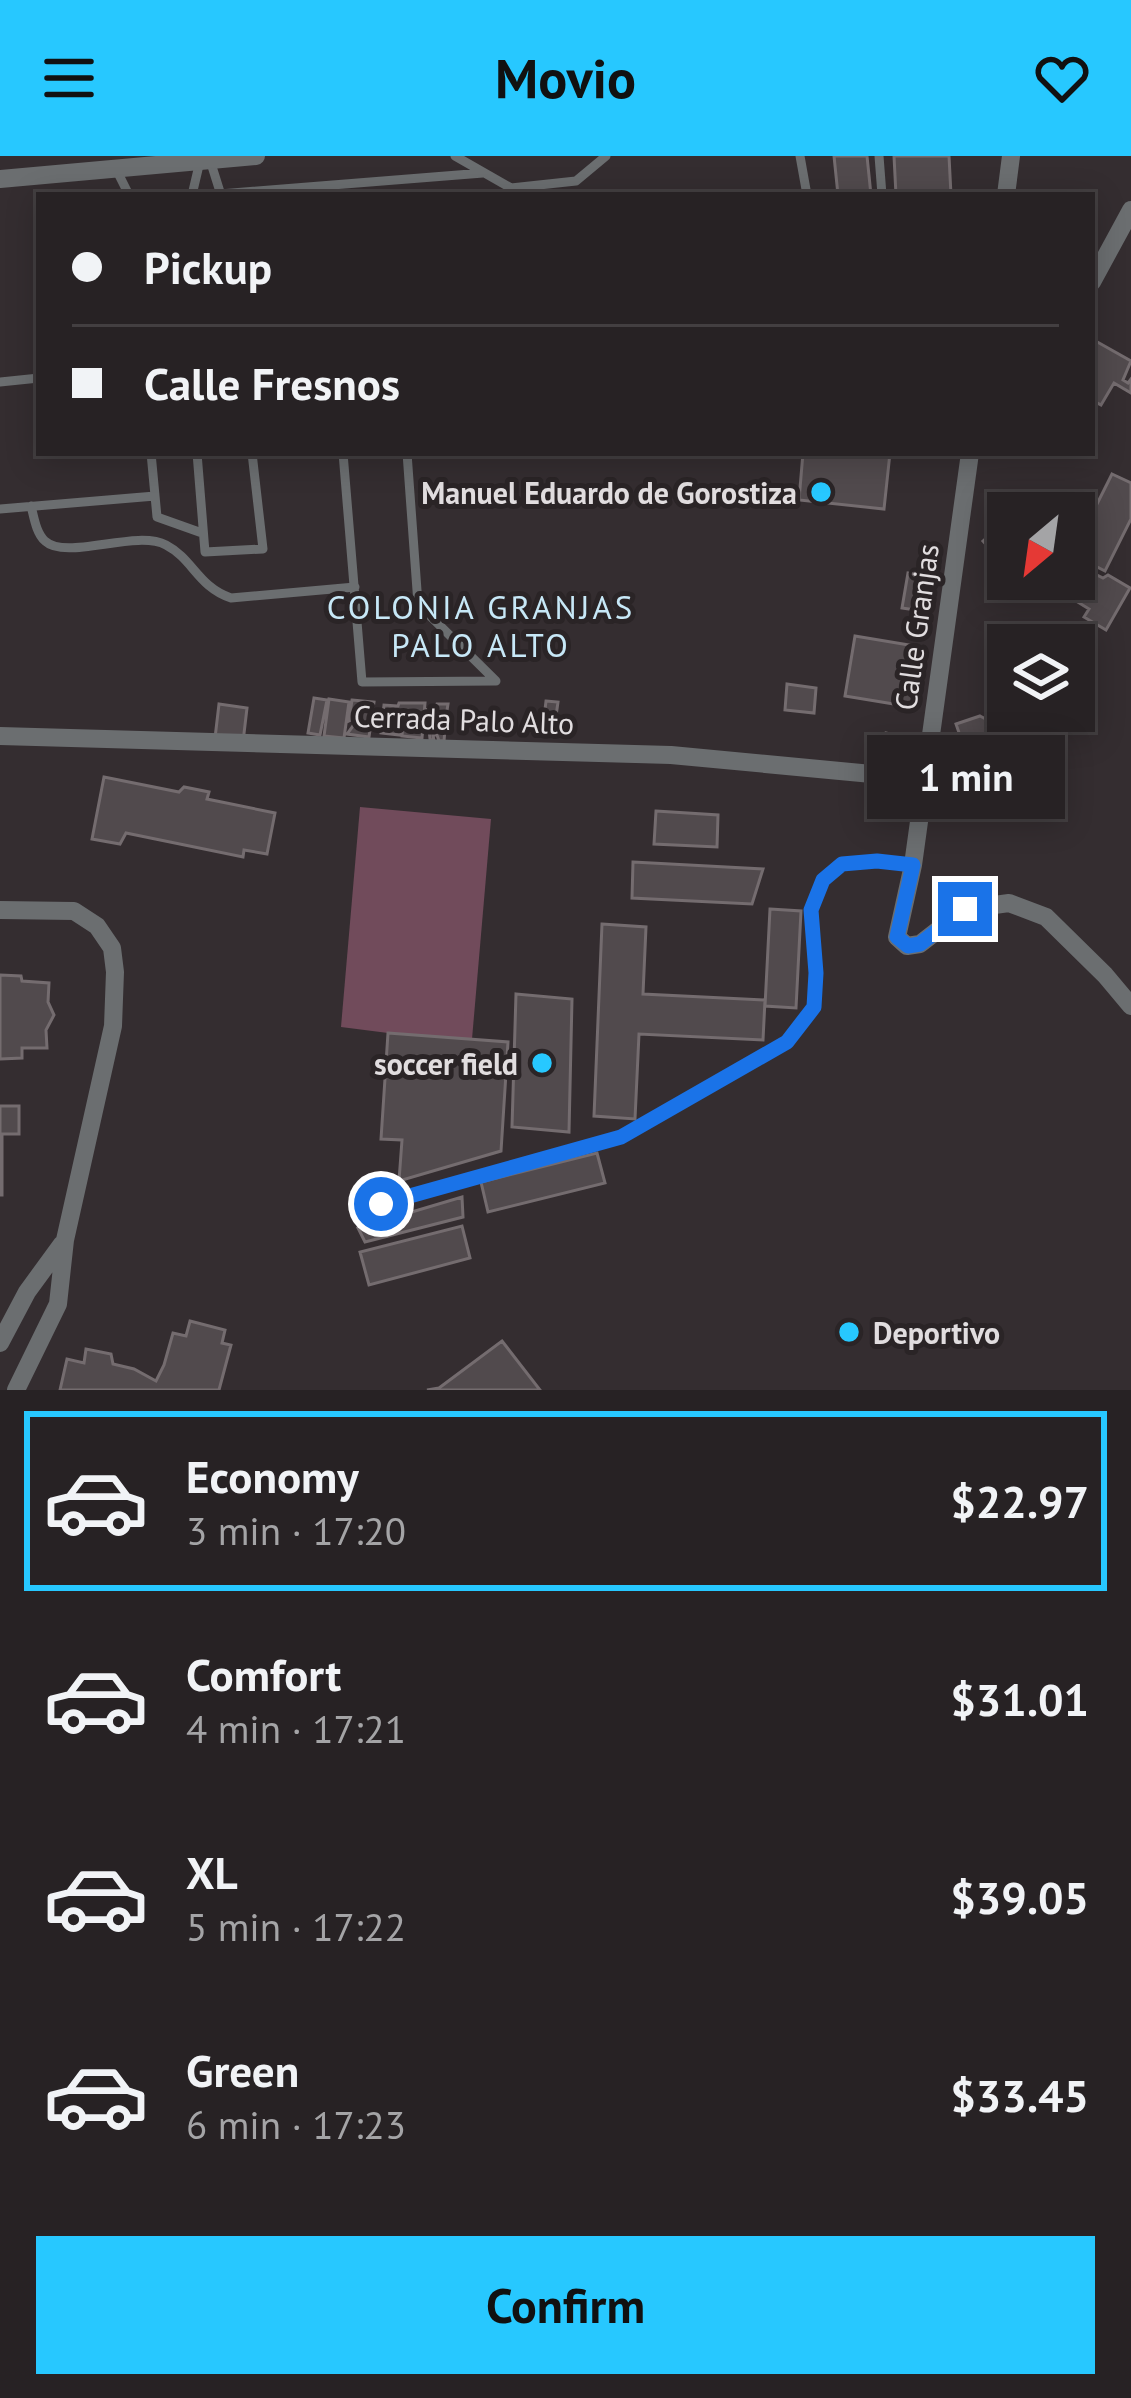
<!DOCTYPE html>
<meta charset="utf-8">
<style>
body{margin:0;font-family:"PT Sans",sans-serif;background:#332f31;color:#f1f3f6;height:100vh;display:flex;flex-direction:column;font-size:45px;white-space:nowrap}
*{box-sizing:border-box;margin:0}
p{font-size:39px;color:#a4a4a6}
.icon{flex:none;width:66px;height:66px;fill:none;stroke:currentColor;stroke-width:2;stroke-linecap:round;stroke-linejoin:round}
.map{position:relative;height:1234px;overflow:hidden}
.panel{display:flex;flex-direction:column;background:#272224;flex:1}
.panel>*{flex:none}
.banner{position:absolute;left:36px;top:36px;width:1059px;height:264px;border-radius:0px;box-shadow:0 6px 30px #0003,0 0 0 3px #433f41;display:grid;align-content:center;height:264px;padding:0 36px;background:#272224}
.needle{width:78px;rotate:209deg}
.tools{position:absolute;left:987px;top:336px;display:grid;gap:24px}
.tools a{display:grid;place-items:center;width:108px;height:108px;border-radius:0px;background:#272224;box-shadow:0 6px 30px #0003,0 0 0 3px #433f41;font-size:60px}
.end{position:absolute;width:54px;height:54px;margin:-27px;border:15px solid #1a73e8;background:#fff;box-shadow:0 0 0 6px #fff}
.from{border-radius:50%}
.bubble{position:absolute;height:84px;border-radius:0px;background:#272224;box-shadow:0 6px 30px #0003,0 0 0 3px #433f41;font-size:39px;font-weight:700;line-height:84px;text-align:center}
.banner b{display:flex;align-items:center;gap:42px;height:114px;font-size:45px}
.banner b+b{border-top:3px solid #433f41}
.banner i{width:30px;height:30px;background:#f1f3f6}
ul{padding:21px 0 0;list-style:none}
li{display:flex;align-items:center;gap:36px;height:180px;margin:0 24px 18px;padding:0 12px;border:6px solid transparent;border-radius:0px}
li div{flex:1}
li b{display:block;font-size:45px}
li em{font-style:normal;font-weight:700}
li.current{border-color:#27c8ff}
li>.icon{width:108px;height:108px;stroke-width:1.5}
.cta{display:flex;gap:24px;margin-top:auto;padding:24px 36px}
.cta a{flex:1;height:138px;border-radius:0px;background:#27c8ff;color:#111;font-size:48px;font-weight:700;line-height:138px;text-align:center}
header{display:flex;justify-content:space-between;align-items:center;height:156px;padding:0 36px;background:#27c8ff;color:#111;font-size:54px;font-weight:700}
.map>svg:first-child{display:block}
.green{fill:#714b5b}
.building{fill:#514a4d;stroke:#746c6f;stroke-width:3}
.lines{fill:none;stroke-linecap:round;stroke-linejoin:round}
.lane{stroke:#6b6e70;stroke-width:9}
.street{stroke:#6b6e70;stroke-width:18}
.route{stroke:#1a73e8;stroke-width:15}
.poi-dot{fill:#27c8ff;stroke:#2a2426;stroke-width:4.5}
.labels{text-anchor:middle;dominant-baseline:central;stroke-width:10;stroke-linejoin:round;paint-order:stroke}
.poi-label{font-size:30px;font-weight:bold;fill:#e1dddf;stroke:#2a2426;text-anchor:end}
.street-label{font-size:30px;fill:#e1dddf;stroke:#2a2426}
.neighbourhood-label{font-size:33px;letter-spacing:3px;fill:#c7e8f7;stroke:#2a2426}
</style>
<header><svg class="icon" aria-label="menu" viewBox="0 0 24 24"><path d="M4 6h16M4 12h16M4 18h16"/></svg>Movio<svg class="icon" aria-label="heart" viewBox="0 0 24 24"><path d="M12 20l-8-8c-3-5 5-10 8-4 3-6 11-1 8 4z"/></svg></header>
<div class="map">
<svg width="1131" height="1234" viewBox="0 0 1131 1234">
<rect width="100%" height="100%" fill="#342d30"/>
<path class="green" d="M360,651L491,663L472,883L388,877L341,871Z"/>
<path class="building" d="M834,0H867L871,39H838Z
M894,0H949L951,39H896Z
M1092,183L1131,205L1123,224L1128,227L1131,223V237L1114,227L1101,249L1092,244Z
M801,297H890L884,353L799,344L803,297Z
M1112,318L1131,327V363L1105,415L1074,399V359L1088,366Z
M994,375L1008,376L1006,425L994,418L997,411L994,410L992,395L983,385Z
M1074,404L1080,408L1082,415L1069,442L1058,436L1054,444L1034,434L1040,423H1074Z
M1087,414L1103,422L1108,419L1130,432L1106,474L1084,461L1089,453L1076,445L1083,440L1078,433Z
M908,417L934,421L929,456L902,452Z
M855,480L921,491L912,551L845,540Z
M787,528L816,532L814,557L785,554Z
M314,542L327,544L320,579L308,577Z
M329,543L349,546L344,582L324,580Z
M352,544L374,546L369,581L347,578L361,559L349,565Z
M546,545L558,546L553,581L542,579Z
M399,547H425L422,582L402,580L403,566L400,579L381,577L384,549L398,550Z
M219,548L247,552L243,586L215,582Z
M437,548H448L445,567L437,566V572L445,573L444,585H439L437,579H433L434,585L430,583L427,554L434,557Z
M1008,548V555H1057L1045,577L1029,569L1025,577L1000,563Z
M980,560L997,569L987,588L988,593L981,596L978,592L974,594V604L965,607L966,597L956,568Z
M999,571L1016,581L1006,598L989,589Z
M886,577L909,583L903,609L880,605Z
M104,621L179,636L184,631L209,636L207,643L275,657L267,698L244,694L243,701L126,677L120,688L92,683Z
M656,655L718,659L717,691L654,688Z
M633,706L763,713L752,748L632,742Z
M770,753L801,755L796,852L765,850Z
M602,768L646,771L643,838L765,844L763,884L639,878L635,963L594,960Z
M0,819L21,820L22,825L49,827L48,846L54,859L46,874L47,892H22V902L0,903Z
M516,838L572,843L569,976L512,971Z
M388,877L508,886L501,995L399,1025L402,984L381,983Z
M0,950H19V978H2V1039H0Z
M597,997L605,1027L488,1056L481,1026Z
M462,1041L463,1061L365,1086L358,1072Z
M462,1070L470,1102L369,1129L360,1096Z
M190,1165L225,1174L222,1187L231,1189L219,1234H60L67,1203L84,1207L86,1193L111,1198L113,1208L134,1213L156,1225L164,1209L173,1177L186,1180Z
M502,1185L540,1234H427L439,1232Z"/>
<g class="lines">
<path class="lane" d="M455,0L511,32L576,25L606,0
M800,0L807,39
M879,0L882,39
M210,4L221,39
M116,13L129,39
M220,38L483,17
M192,39L200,5
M0,226L39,222
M151,297L157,361L202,377
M197,297L205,396L263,393L252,297
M343,297L362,526L496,525L418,448L407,297
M31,350C34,361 36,377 45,385C66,405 136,373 166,389C193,403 198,431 231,442L355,431
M0,353L155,340
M381,1049L621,981L786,886L815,851L816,817L811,754L823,724L842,708L877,705L913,709"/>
<path class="street" d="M0,23L256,0
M1006,39L1011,0
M1092,126L1131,54
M970,297L913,709L897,781L907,790L920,788L965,753L1009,747L1046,761L1105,819L1131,850
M0,580L671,599L925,623
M0,754L74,755L97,770L112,792L115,816L113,870L65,1084L58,1148L16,1234
M0,1187L27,1136L62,1088"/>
</g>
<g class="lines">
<path class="route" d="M381,1048L621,981L787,886L814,851L816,817L811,754L823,724L842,708L877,705L913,709L897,781L908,790L920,788L965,753"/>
</g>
<g class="poi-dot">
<circle cx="821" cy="336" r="12"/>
<circle cx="542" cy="907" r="12"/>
<circle cx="849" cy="1176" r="12"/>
</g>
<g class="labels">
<g class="poi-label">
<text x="797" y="336">Manuel Eduardo de Gorostiza</text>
<text x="518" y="907">soccer field</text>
<text x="873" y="1176" text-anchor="start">Deportivo</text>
</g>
<g class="street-label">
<text transform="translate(916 471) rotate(-82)">Calle Granjas</text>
<text transform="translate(464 563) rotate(2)">Cerrada Palo Alto</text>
</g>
<g class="neighbourhood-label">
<text x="481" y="450">COLONIA GRANJAS<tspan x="481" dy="38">PALO ALTO</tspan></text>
</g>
</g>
</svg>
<div class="tools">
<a><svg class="needle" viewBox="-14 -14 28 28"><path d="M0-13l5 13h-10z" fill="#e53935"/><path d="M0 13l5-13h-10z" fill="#a4a4a6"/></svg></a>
<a><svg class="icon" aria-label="layers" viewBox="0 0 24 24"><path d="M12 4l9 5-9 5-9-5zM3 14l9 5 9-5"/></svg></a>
</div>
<i class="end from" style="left:381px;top:1048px"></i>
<i class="end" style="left:965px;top:753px"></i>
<div class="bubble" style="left:867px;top:579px;width:198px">1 min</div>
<div class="banner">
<b><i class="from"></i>Pickup</b>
<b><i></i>Calle Fresnos</b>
</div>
</div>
<section class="panel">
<ul>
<li class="current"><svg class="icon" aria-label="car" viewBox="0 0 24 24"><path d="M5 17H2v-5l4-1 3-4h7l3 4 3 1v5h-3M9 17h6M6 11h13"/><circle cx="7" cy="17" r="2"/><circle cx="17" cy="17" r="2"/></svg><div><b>Economy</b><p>3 min · 17:20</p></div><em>$22.97</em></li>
<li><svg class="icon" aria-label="car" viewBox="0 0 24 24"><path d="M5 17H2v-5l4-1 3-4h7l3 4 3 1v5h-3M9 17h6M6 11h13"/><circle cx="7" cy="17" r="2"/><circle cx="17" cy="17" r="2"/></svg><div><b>Comfort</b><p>4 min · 17:21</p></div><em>$31.01</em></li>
<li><svg class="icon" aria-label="car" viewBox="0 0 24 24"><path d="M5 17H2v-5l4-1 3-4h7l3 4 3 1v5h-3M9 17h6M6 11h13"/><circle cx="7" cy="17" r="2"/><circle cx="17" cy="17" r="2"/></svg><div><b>XL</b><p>5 min · 17:22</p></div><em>$39.05</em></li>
<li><svg class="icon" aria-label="car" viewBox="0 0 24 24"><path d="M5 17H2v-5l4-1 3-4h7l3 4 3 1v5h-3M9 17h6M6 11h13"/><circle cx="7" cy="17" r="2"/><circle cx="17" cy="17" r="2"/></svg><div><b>Green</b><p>6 min · 17:23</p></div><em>$33.45</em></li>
</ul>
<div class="cta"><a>Confirm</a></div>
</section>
